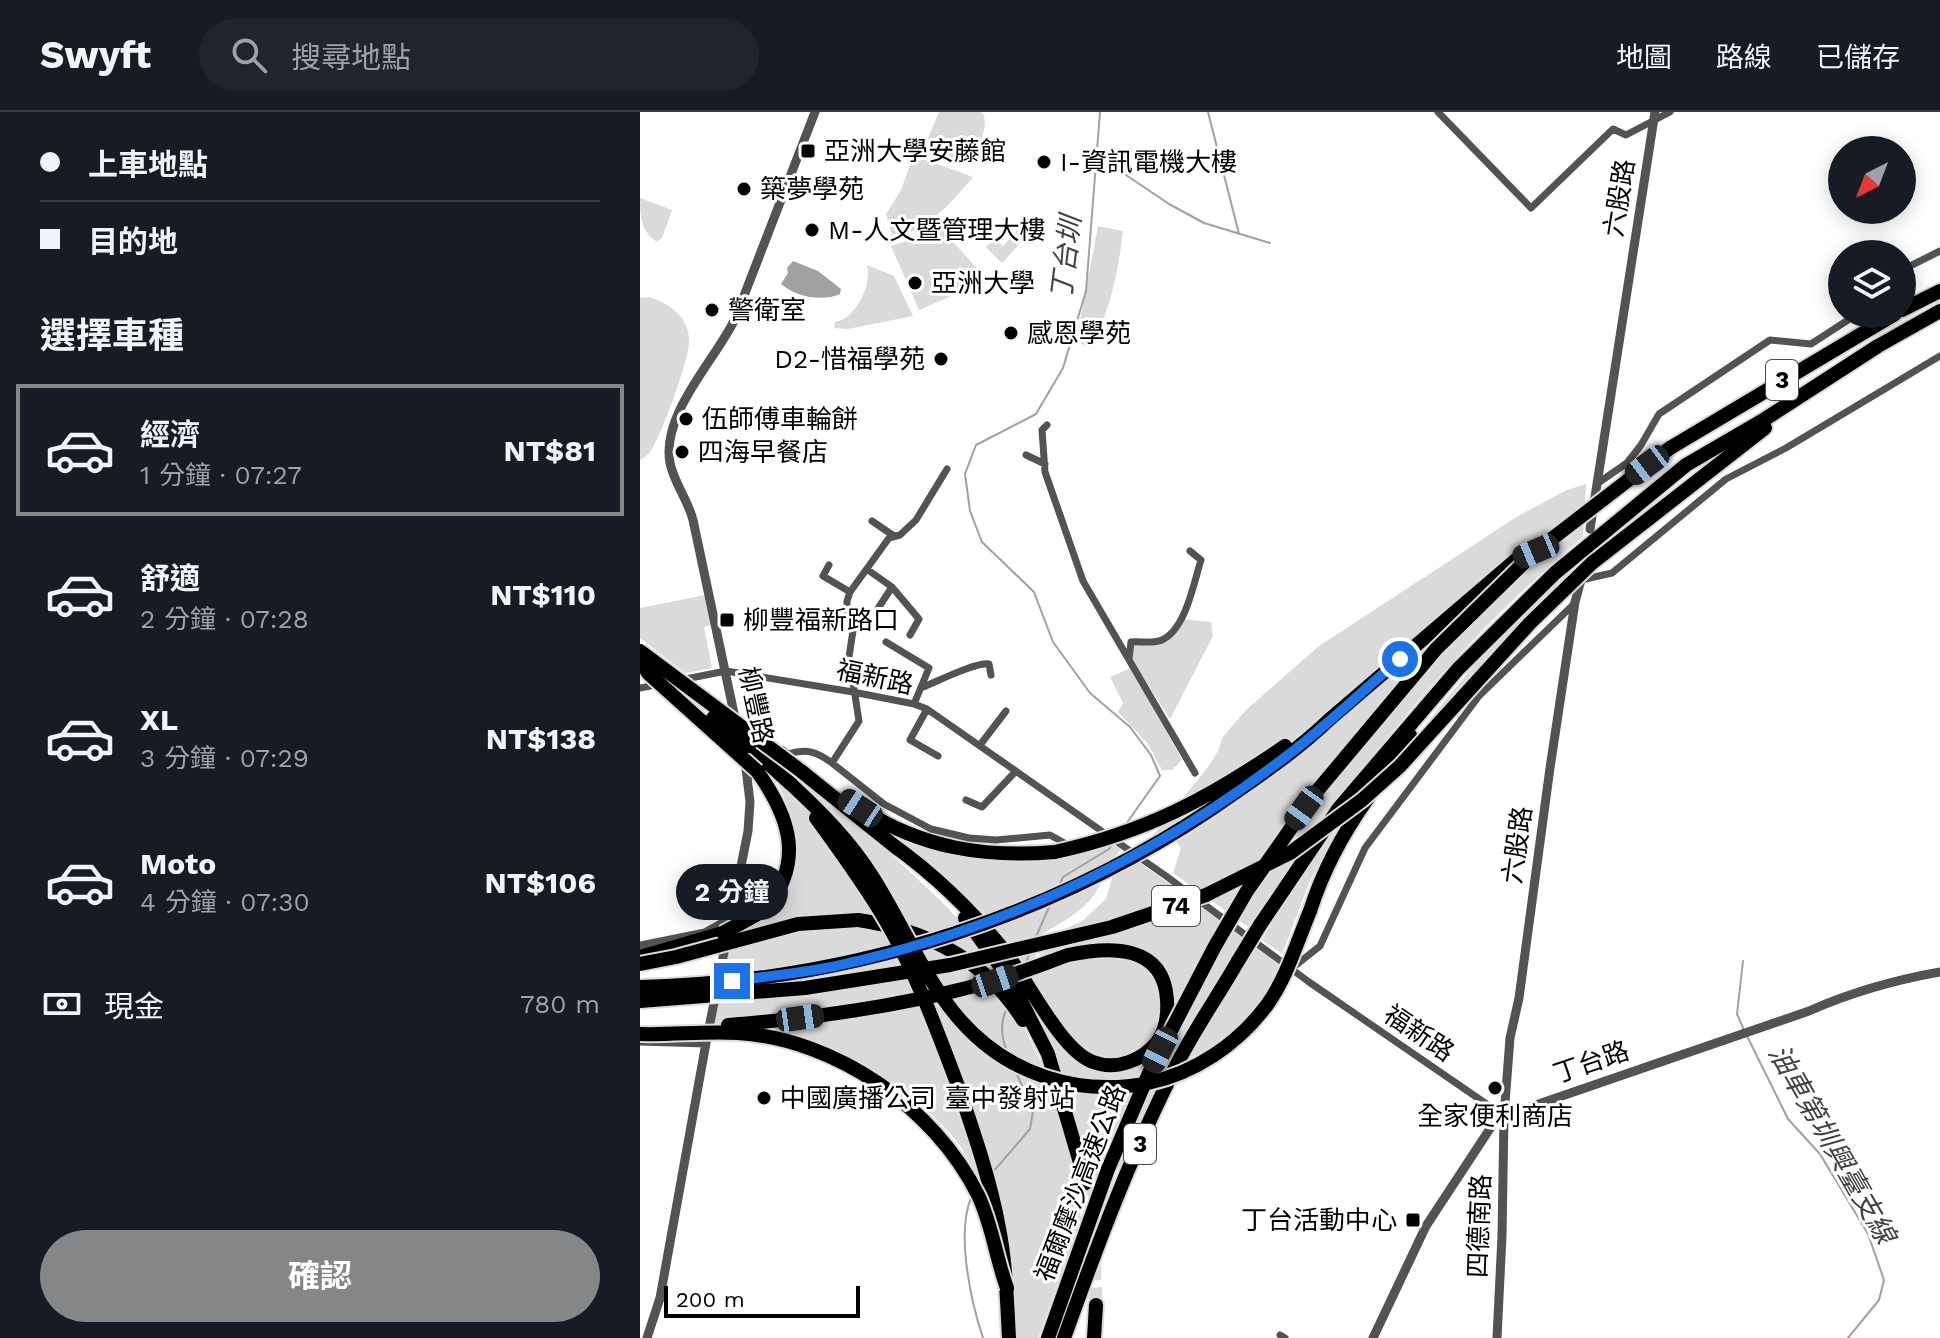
<!DOCTYPE html>
<html lang="zh-TW">
<meta charset="utf-8">
<style>
body{margin:0;font-family:"Work Sans","Noto Sans TC",sans-serif;background:#20242c;color:#f1f3f6;height:100vh;display:flex;flex-direction:column;font-size:30px;white-space:nowrap}
*{box-sizing:border-box;margin:0}
p{font-size:26px;color:#9ea1a6}
.icon{flex:none;width:44px;height:44px;fill:none;stroke:currentColor;stroke-width:2;stroke-linecap:round;stroke-linejoin:round}
.map{position:relative;flex:1;overflow:hidden}
.sheet{display:flex;flex-direction:column;background:#171b24;width:640px}
.sheet>*{flex:none}
.hud{display:grid;align-content:center;height:176px;padding:0 40px;background:#171b24}
.needle{width:52px;rotate:222deg}
.controls{position:absolute;left:1188px;top:24px;display:grid;gap:16px}
.controls a{display:grid;place-items:center;width:88px;height:88px;border-radius:50%;background:#171b24;box-shadow:0 4px 20px #0003;font-size:40px}
.scale{position:absolute;left:24px;bottom:20px;width:196px;box-sizing:border-box;padding-left:8px;border:4px solid #000;border-top:0;font-size:22px;line-height:28px;white-space:nowrap;color:#000;-webkit-text-stroke:6px #fff;paint-order:stroke}
.end{position:absolute;width:36px;height:36px;margin:-18px;border:10px solid #1a73e8;background:#fff;box-shadow:0 0 0 4px #fff}
.from{border-radius:50%}
.bubble{position:absolute;height:56px;border-radius:28px;background:#171b24;box-shadow:0 4px 20px #0003;font-size:26px;font-weight:700;line-height:56px;text-align:center}
.car{position:absolute;width:24px;height:48px;margin:-24px -12px;border-radius:10px;box-shadow:0 0 6px 2px #0007;background:linear-gradient(#222 24%,#8ab4d8 0 40%,#222 0 76%,#8ab4d8 0 86%,#222 0)}
.hud b{display:flex;align-items:center;gap:28px;height:76px;font-size:30px}
.hud b+b{border-top:2px solid #363941}
.hud i{width:20px;height:20px;background:#f1f3f6}
ul{padding:0;list-style:none}
li{display:flex;align-items:center;gap:24px;height:132px;margin:0 16px 12px;padding:0 24px;border:4px solid transparent;border-radius:0px}
li div{flex:1}
li b{display:block;font-size:30px}
li em{font-style:normal;font-weight:700}
li.current{border-color:#858687}
li>.icon{width:72px;height:72px;stroke-width:1.5}
h2{padding:0 40px;font-size:36px;line-height:96px}
.pay{display:flex;align-items:center;gap:20px;height:88px;padding:0 40px;font-size:30px}
.pay p{margin-inline-start:auto}
.action{display:flex;gap:16px;margin-top:auto;padding:16px 40px}
.action a{flex:1;height:92px;border-radius:48px;background:#858687;color:#fff;font-size:32px;font-weight:700;line-height:92px;text-align:center}
header{display:flex;align-items:center;gap:48px;box-sizing:border-box;height:112px;padding:0 40px;background:#171b24;border-bottom:2px solid #363941}
header strong{font-size:38px}
nav{display:flex;gap:44px;margin-inline-start:auto;font-size:28px}
.search{width:560px;height:72px;background:#20242c;display:flex;align-items:center;gap:20px;box-sizing:border-box;padding:0 28px;border-radius:44px;color:#9ea1a6;font-size:30px}
main{display:flex;flex:1;min-height:0}
.map>svg:first-child{display:block}
.green{fill:#dadada}
.water{fill:#a1a1a1}
.lines{fill:none;stroke-linecap:round;stroke-linejoin:round}
.stream{stroke:#a1a1a1;stroke-width:2}
.motorway-tunnel{stroke:#d9d9d9;stroke-width:14;stroke-dasharray:14 7;stroke-linecap:butt}
.motorway-casing{stroke:#dbdbdb;stroke-width:18}
.minor{stroke:#535353;stroke-width:7}
.tertiary{stroke:#535353;stroke-width:9}
.motorway{stroke:#000;stroke-width:14}
.motorway-bridge-casing{stroke:#dbdbdb;stroke-width:18;stroke-linecap:butt}
.motorway-bridge{stroke:#000;stroke-width:14}
.route{stroke:#1a73e8;stroke-width:10}
.poi-dot{fill:#000;stroke:#fff;stroke-width:3}
.labels{text-anchor:middle;dominant-baseline:central;stroke-width:6;stroke-linejoin:round;paint-order:stroke}
.shield{fill:#fff;stroke:#4c4c4c;stroke-width:2}
.shield-label{font-size:24px;font-weight:bold;fill:#000}
.poi-label{font-size:26px;fill:#000;stroke:#fff;text-anchor:start}
.street-label{font-size:26px;fill:#000;stroke:#fff}
.water-label{font-size:28px;font-style:italic;fill:#424242;stroke:#fff}
</style>
<header>
<strong>Swyft</strong>
<div class="search"><svg class="icon" aria-label="search" viewBox="0 0 24 24"><circle cx="10" cy="10" r="6"/><path d="M15 15l6 6"/></svg>搜尋地點</div>
<nav><a>地圖</a><a>路線</a><a>已儲存</a></nav>
</header>
<main>
<section class="sheet">
<div class="hud">
<b><i class="from"></i>上車地點</b>
<b><i></i>目的地</b>
</div>
<h2>選擇車種</h2>
<ul>
<li class="current"><svg class="icon" aria-label="car" viewBox="0 0 24 24"><path d="M5 17H2v-5l4-1 3-4h7l3 4 3 1v5h-3M9 17h6M6 11h13"/><circle cx="7" cy="17" r="2"/><circle cx="17" cy="17" r="2"/></svg><div><b>經濟</b><p>1 分鐘 · 07:27</p></div><em>NT$81</em></li>
<li><svg class="icon" aria-label="car" viewBox="0 0 24 24"><path d="M5 17H2v-5l4-1 3-4h7l3 4 3 1v5h-3M9 17h6M6 11h13"/><circle cx="7" cy="17" r="2"/><circle cx="17" cy="17" r="2"/></svg><div><b>舒適</b><p>2 分鐘 · 07:28</p></div><em>NT$110</em></li>
<li><svg class="icon" aria-label="car" viewBox="0 0 24 24"><path d="M5 17H2v-5l4-1 3-4h7l3 4 3 1v5h-3M9 17h6M6 11h13"/><circle cx="7" cy="17" r="2"/><circle cx="17" cy="17" r="2"/></svg><div><b>XL</b><p>3 分鐘 · 07:29</p></div><em>NT$138</em></li>
<li><svg class="icon" aria-label="car" viewBox="0 0 24 24"><path d="M5 17H2v-5l4-1 3-4h7l3 4 3 1v5h-3M9 17h6M6 11h13"/><circle cx="7" cy="17" r="2"/><circle cx="17" cy="17" r="2"/></svg><div><b>Moto</b><p>4 分鐘 · 07:30</p></div><em>NT$106</em></li>
</ul>
<div class="pay"><svg class="icon" aria-label="cash" viewBox="0 0 24 24"><path d="M3 7h18v10H3z"/><circle cx="12" cy="12" r="2"/></svg>現金<p>780 m</p></div>
<div class="action"><a>確認</a></div>
</section>
<div class="map">
<svg width="1300" height="1226" viewBox="0 0 1300 1226">
<rect width="100%" height="100%" fill="#fff"/>
<path class="green" d="M299,0H341L344,3L345,14L335,51H323L289,37L286,31Z
M284,47L333,65C308,95 291,114 253,127L246,102L261,78L270,53Z
M0,86L32,98L22,126L17,130C1,120 0,103 0,86Z
M389,105L398,112L362,151L346,135L354,126L363,134Z
M297,112L343,163L316,182L279,198L251,134L274,127Z
M458,114L483,119C478,161 470,198 451,236L436,229Z
M227,153L254,164L273,204L208,217L194,216L195,210C216,207 232,173 227,153Z
M9,185C29,191 49,205 49,228C50,245 23,319 13,335C10,341 6,345 0,348V186Z
M946,372L943,425C811,535 704,673 608,815L533,761L541,736L528,720L503,736L568,655L579,637L582,626L605,599L679,534L878,404L927,378Z
M962,431L897,497L761,647C817,567 885,493 962,431Z
M65,483L72,512L64,515L72,556L45,561L0,526V496Z
M542,507L571,510L573,524L530,607L492,548L490,538L495,532C525,535 525,531 542,507Z
M491,556L542,648L532,658H522L508,632L478,600L483,591L470,565Z
M104,614C164,666 225,717 283,772C311,798 339,827 356,862C331,842 305,820 272,815C255,813 237,815 220,815L243,818L294,835L344,868L383,914L413,974L432,1048L441,1107L398,1226H374C375,1166 364,1107 350,1049L336,1063C330,1052 325,1040 317,1030C276,977 190,923 122,917C106,916 89,918 73,918L92,822C107,811 130,800 142,785C184,733 131,659 104,614Z
M231,708C306,745 389,761 469,730L481,737C471,750 465,765 456,780C444,799 421,811 402,822L395,847L409,836L423,818L442,809L466,787L474,759L486,741L600,822L640,854C621,897 589,930 545,948L605,847L596,842L567,886L518,976L482,1056L464,1049L453,1081C435,974 398,895 332,809L368,848L406,908L414,904L362,827L336,797L308,770Z
M699,713L670,769L642,842L622,828L649,783Z"/>
<path class="water" d="M153,149L178,159L201,177L200,182C182,190 156,185 141,172L148,161L147,156Z"/>
<g class="lines">
<path class="stream" d="M460,0L446,179L423,256L396,302L336,333L325,362L330,399L342,430L394,480L413,530L450,581L490,615L511,643L520,664L486,712
M568,0L599,122
M486,63L529,92L564,111L630,131
M420,772L423,765L469,737L474,730
M395,827L410,793
M1103,849L1097,902L1104,918
M385,853L390,840
M367,896C360,910 361,925 367,939
M1107,924L1148,1007L1180,1042L1228,1122L1244,1168L1239,1188L1208,1226
M353,1060L390,1017L393,999L376,960
M331,1086C316,1122 331,1190 343,1226"/>
<path class="motorway-tunnel" d="M446,1071L450,1093L456,1193"/>
<g class="motorway-casing">
<path id="motorway" d="M1262,198L1300,179
M1030,336L1255,202
M952,451L1125,316
M690,607L878,446L896,439
M109,634L152,673
M117,659C150,705 165,750 125,798
M161,659L258,737
M742,666L770,623
M223,698C282,736 346,746 415,740
M253,733C295,763 330,797 363,837C387,866 420,938 453,950C477,959 503,948 518,929C526,917 528,902 527,888C524,832 469,834 428,843
M670,799C683,758 703,721 728,686
M325,806L371,869L408,942L446,1071
M218,808C286,818 345,847 383,908
M620,813L699,696L818,557L915,461L1046,353L1125,307L1238,234L1300,199
M0,845L83,821
M318,974C334,1021 350,1067 359,1116C366,1152 367,1189 369,1226
M408,1226L468,1057
M424,1226C457,1134 491,1042 536,954C554,918 578,884 598,849
M454,1226L456,1193"/>
</g>
<path class="minor" d="M798,0L891,96L973,17L986,23L1030,0
M1262,158L1300,139
M407,313L402,318L405,360L443,469L555,661
M386,343L405,352
M958,371L987,351L1001,333L1019,302L1130,228L1171,232L1208,208L1210,202
M232,409L254,424
M189,453L183,464L210,480
M228,458L252,475L279,507L270,523
M941,468L972,461L1086,367L1146,336L1300,244
M237,498L252,475
M246,530L289,556L274,592
M489,547L491,530C501,529 513,532 522,528C546,517 554,470 561,448L550,439
M283,575C298,569 336,550 349,552L351,563
M0,576L86,559L213,580L274,592L287,597L526,764L669,870L864,1004
M287,597L270,628L298,644
M340,633L366,599
M143,638L148,642C167,636 177,640 192,651L219,609L209,545L214,512V507L207,501V489L210,480L249,426L260,423L276,408L307,357
M192,651L244,692L291,717L329,726L356,728L410,723L428,733
M326,688L342,695L376,659
M651,857L680,834L725,736L839,584L934,492
M640,1223L645,1226"/>
<path class="tertiary" d="M950,417L1015,0
M96,611L53,408C48,388 34,371 30,351C21,302 74,250 95,207L175,0
M0,834L65,821L92,806
M0,929L66,931
M7,1226L20,1186L66,931L108,719L110,690L105,648
M733,1226L786,1114L855,1009L864,1004L1169,899C1212,880 1255,868 1300,860
M857,1226L862,1124L864,1004L870,926L879,886L910,656L935,490L941,468"/>
<use href="#motorway" class="motorway"/>
<g class="motorway-bridge-casing">
<path id="motorway-bridge" d="M0,539L161,659
M0,548L8,561L117,659
M73,606L109,634
M152,673C182,701 210,729 232,764C261,809 286,870 321,909C368,962 438,985 508,971C555,961 598,932 627,893C647,865 657,830 670,799
M176,706C200,739 225,773 246,809C276,861 297,918 318,974
M415,740C506,720 568,687 645,634
M83,821L125,798
M598,849L620,813
M0,852L36,845L158,812L218,808
M0,875C214,870 425,803 599,678C631,656 662,634 690,607
M0,889L165,876L310,853L472,815L566,783L650,741L722,688L760,654L890,511L952,451
M88,913C177,906 268,893 353,869C378,862 403,852 428,843
M0,922C33,923 66,919 98,921C196,927 295,996 338,1083C352,1112 356,1146 367,1176
M468,1057L509,961L575,834L607,779L677,679L796,537L896,439L1030,336"/>
</g>
<use href="#motorway-bridge" class="motorway-bridge"/>
</g>
<g class="lines">
<path class="route" d="M92,869C128,864 165,861 200,853C363,817 512,747 644,646C684,616 721,580 760,547"/>
</g>
<g class="poi-dot">
<rect x="160" y="31" width="16" height="16" rx="4"/>
<circle cx="404" cy="50" r="8"/>
<circle cx="104" cy="77" r="8"/>
<circle cx="172" cy="118" r="8"/>
<circle cx="275" cy="171" r="8"/>
<circle cx="72" cy="198" r="8"/>
<circle cx="371" cy="221" r="8"/>
<circle cx="301" cy="247" r="8"/>
<circle cx="46" cy="307" r="8"/>
<circle cx="42" cy="340" r="8"/>
<rect x="79" y="500" width="16" height="16" rx="4"/>
<circle cx="855" cy="976" r="8"/>
<circle cx="124" cy="986" r="8"/>
<rect x="765" y="1100" width="16" height="16" rx="4"/>
</g>
<g class="labels">
<g class="shield">
<rect x="1126" y="248" width="32" height="40" rx="6"/>
<rect x="512" y="774" width="48" height="40" rx="6"/>
<rect x="484" y="1012" width="32" height="40" rx="6"/>
</g>
<g class="shield-label">
<text x="1142" y="268">3</text>
<text x="536" y="794">74</text>
<text x="500" y="1032">3</text>
</g>
<g class="poi-label">
<text x="184" y="39">亞洲大學安藤館</text>
<text x="420" y="50">I-資訊電機大樓</text>
<text x="120" y="77">築夢學苑</text>
<text x="188" y="118">M-人文暨管理大樓</text>
<text x="291" y="171">亞洲大學</text>
<text x="88" y="198">警衛室</text>
<text x="387" y="221">感恩學苑</text>
<text x="285" y="247" text-anchor="end">D2-惜福學苑</text>
<text x="62" y="307">伍師傅車輪餅</text>
<text x="58" y="340">四海早餐店</text>
<text x="103" y="508">柳豐福新路口</text>
<text x="140" y="986">中國廣播公司 臺中發射站</text>
<text x="855" y="1004" text-anchor="middle">全家便利商店</text>
<text x="757" y="1108" text-anchor="end">丁台活動中心</text>
</g>
<g class="street-label">
<text transform="translate(979 86) rotate(-81)">六股路</text>
<text transform="translate(235 565) rotate(12)">福新路</text>
<text transform="translate(116 593) rotate(78)">柳豐路</text>
<text transform="translate(877 733) rotate(-82)">六股路</text>
<text transform="translate(779 921) rotate(34)">福新路</text>
<text transform="translate(951 950) rotate(-19)">丁台路</text>
<text transform="translate(440 1071) rotate(-69)">福爾摩沙高速公路</text>
<text transform="translate(839 1114) rotate(-88)">四德南路</text>
</g>
<g class="water-label">
<text transform="translate(426 146) rotate(-83)">丁台圳</text>
<text transform="translate(1192 1032) rotate(60)">油車第圳興臺支線</text>
</g>
</g>
</svg>
<div class="controls">
<a><svg class="needle" viewBox="-14 -14 28 28"><path d="M0-13l5 13h-10z" fill="#e53935"/><path d="M0 13l5-13h-10z" fill="#9ea1a6"/></svg></a>
<a><svg class="icon" aria-label="layers" viewBox="0 0 24 24"><path d="M12 4l9 5-9 5-9-5zM3 14l9 5 9-5"/></svg></a>
</div>
<div class="scale">200 m</div>
<i class="end from" style="left:760px;top:547px"></i>
<i class="end" style="left:92px;top:869px"></i>
<div class="bubble" style="left:36px;top:752px;width:112px">2 分鐘</div>
<i class="car" style="left:1007px;top:353px;rotate:233deg"></i>
<i class="car" style="left:896px;top:439px;rotate:247deg"></i>
<i class="car" style="left:220px;top:696px;rotate:303deg"></i>
<i class="car" style="left:664px;top:696px;rotate:216deg"></i>
<i class="car" style="left:355px;top:869px;rotate:71deg"></i>
<i class="car" style="left:160px;top:906px;rotate:82deg"></i>
<i class="car" style="left:520px;top:938px;rotate:207deg"></i>
</div>
</main>
